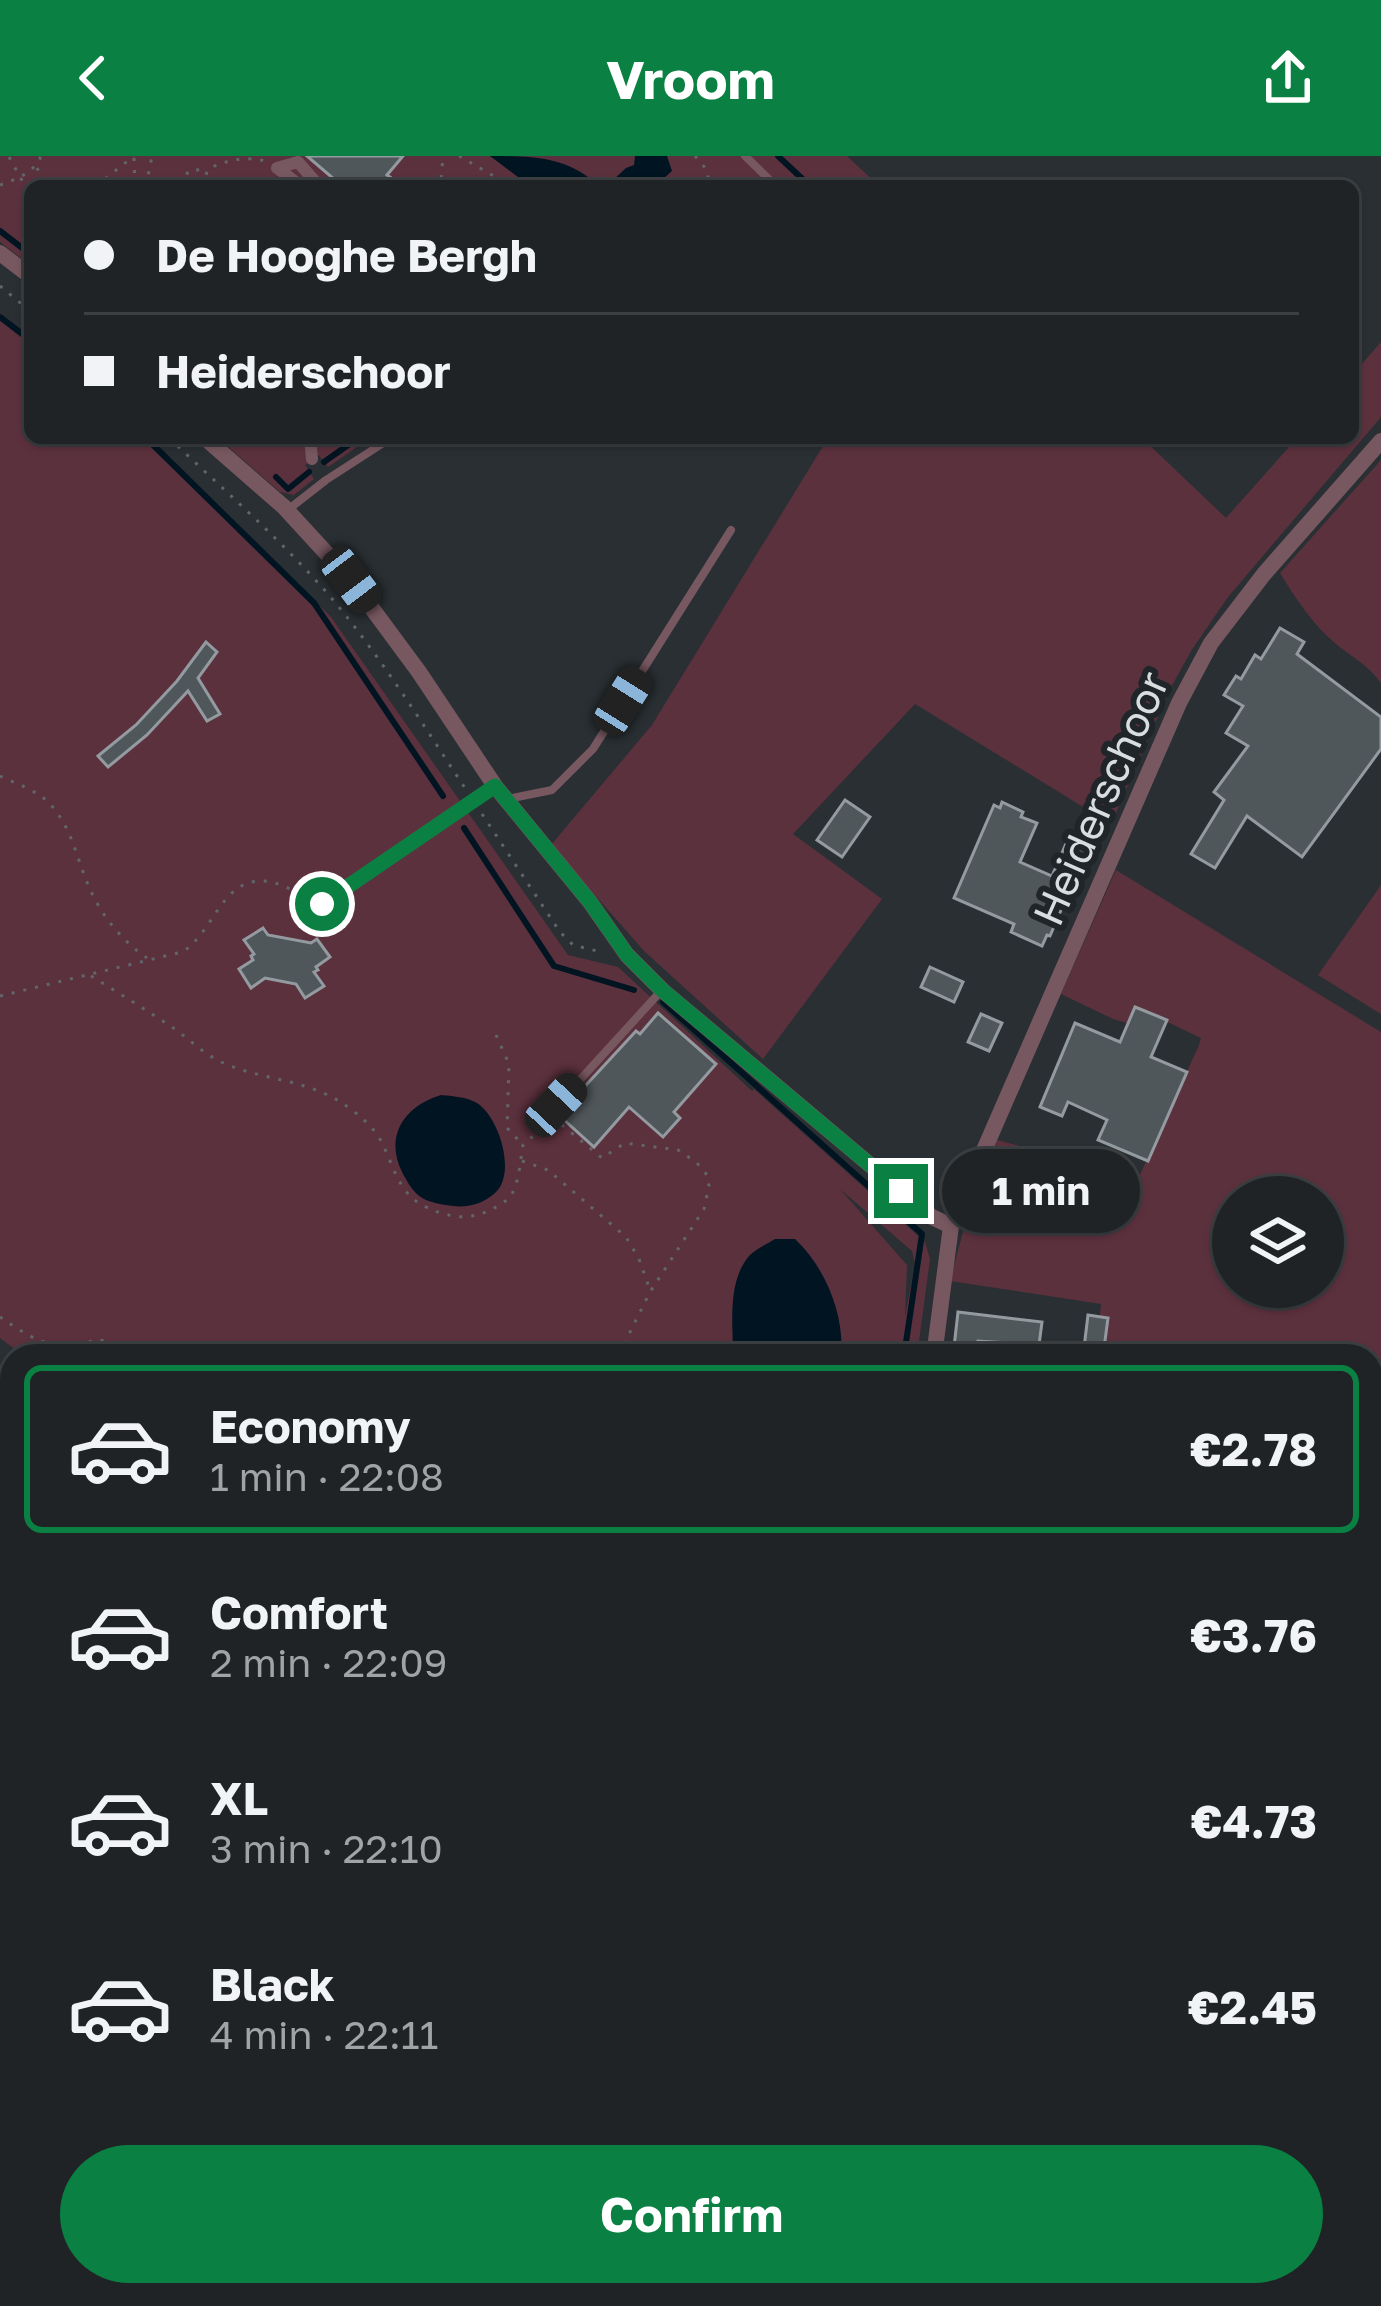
<!DOCTYPE html>
<meta charset="utf-8">
<style>
body{margin:0;font-family:"Golos Text",sans-serif;background:#2c2f32;color:#f1f3f6;height:100vh;display:flex;flex-direction:column;font-size:45px;white-space:nowrap}
*{box-sizing:border-box;margin:0}
p{font-size:39px;color:#a1a4a7}
.icon{flex:none;width:66px;height:66px;fill:none;stroke:currentColor;stroke-width:2;stroke-linecap:round;stroke-linejoin:round}
.map{position:relative;flex:1;overflow:hidden}
.sheet{position:absolute;left:0px;top:1188px;width:1383px;height:963px;display:flex;flex-direction:column;background:#1f2326;border-radius:36px 36px 0 0;box-shadow:0 3px 9px #0004,0 0 0 3px #3c4043}
.sheet>*{flex:none}
.banner{position:absolute;left:24px;top:24px;width:1335px;height:264px;border-radius:18px;box-shadow:0 3px 9px #0004,0 0 0 3px #3c4043;display:grid;align-content:center;height:264px;padding:0 60px;background:#1f2326}
.buttons{position:absolute;left:1212px;top:1020px;display:grid;gap:24px}
.buttons a{display:grid;place-items:center;width:132px;height:132px;border-radius:50%;background:#1f2326;box-shadow:0 3px 9px #0004,0 0 0 3px #3c4043;font-size:60px}
.end{position:absolute;width:54px;height:54px;margin:-27px;border:15px solid #0b8043;background:#fff;box-shadow:0 0 0 6px #fff}
.from{border-radius:50%}
.bubble{position:absolute;height:84px;border-radius:42px;background:#1f2326;box-shadow:0 3px 9px #0004,0 0 0 3px #3c4043;font-size:39px;font-weight:700;line-height:84px;text-align:center}
.car{position:absolute;width:36px;height:72px;margin:-36px -18px;border-radius:15px;box-shadow:0 0 9px 3px #0007;background:linear-gradient(#222 24%,#8ab4d8 0 40%,#222 0 76%,#8ab4d8 0 86%,#222 0)}
.banner b{display:flex;align-items:center;gap:42px;height:114px;font-size:45px}
.banner b+b{border-top:3px solid #3c4043}
.banner i{width:30px;height:30px;background:#f1f3f6}
ul{padding:21px 0 0;list-style:none}
li{display:flex;align-items:center;gap:36px;height:168px;margin:0 24px 18px;padding:0 36px;border:6px solid transparent;border-radius:18px}
li div{flex:1}
li b{display:block;font-size:45px}
li em{font-style:normal;font-weight:700}
li.selected{border-color:#0b8043}
li>.icon{width:108px;height:108px;stroke-width:1.5}
.action{display:flex;gap:24px;margin-top:auto;padding:24px 60px}
.action a{flex:1;height:138px;border-radius:72px;background:#0b8043;color:#fff;font-size:48px;font-weight:700;line-height:138px;text-align:center}
header{display:flex;justify-content:space-between;align-items:center;height:156px;padding:0 60px;background:#0b8043;color:#fff;font-size:54px;font-weight:700}
.map>svg:first-child{display:block}
.green{fill:#5c313e;fill-rule:evenodd}
.water{fill:#001521}
.lines{fill:none;stroke-linecap:round;stroke-linejoin:round}
.stream{stroke:#001521;stroke-width:6}
.building{fill:#50575b;stroke:#939ba0;stroke-width:3}
.path{stroke:#61666a;stroke-width:3;stroke-dasharray:3 9;stroke-linecap:butt}
.service{stroke:#785860;stroke-width:8}
.pedestrian{stroke:#785860;stroke-width:12}
.minor{stroke:#785860;stroke-width:16}
.route{stroke:#0b8043;stroke-width:15}
.labels{text-anchor:middle;dominant-baseline:central;stroke-width:12;stroke-linejoin:round;paint-order:stroke}
.street-label{font-size:42px;fill:#d8dddf;stroke:#1f2529}
</style>
<header><svg class="icon" aria-label="back" viewBox="0 0 24 24"><path d="M15 5l-7 7 7 7"/></svg>Vroom<svg class="icon" aria-label="share" viewBox="0 0 24 24"><path d="M12 15V3M7 8l5-5 5 5M5 13v7h14v-7"/></svg></header>
<div class="map">
<svg width="1381" height="2150" viewBox="0 0 1381 2150">
<rect width="100%" height="100%" fill="#292f33"/>
<path class="green" d="M0,0H847L879,30H30V109L0,86Z
M0,157L30,181V282H150L331,461L568,799L618,811L752,935L754,933L925,1086L930,1103L917,1200H24L0,1182ZM840,1033L912,1095L915,1107L905,1161L907,1109Z
M1381,186V261L1228,441L1191,495L1169,535L1111,668L915,548L793,678L882,743L763,903L644,795L551,689L652,569L828,282H1142L1226,362L1297,282H1353V218Z
M218,282H370L328,311L319,299L305,309L314,323L294,339L280,336Z
M1381,304V527C1369,510 1352,501 1336,488C1312,468 1296,443 1280,417Z
M1116,714L1381,876V2150H218L223,2139H1371V1200H1120L1096,1197L1101,1148L950,1125L969,1053L997,984L1139,1021L1199,889L1201,882L1136,851L1127,867L1113,863L1061,838ZM1233,1041H1323V1131H1233Z
M1381,729V858L1318,819Z"/>
<path class="water" d="M490,0C528,0 566,0 595,27L611,26L626,12L634,9L635,0H667L672,15L655,30H543L518,21Z
M441,939C453,940 466,941 477,947C499,961 517,1017 495,1037C484,1047 469,1052 453,1050C444,1049 433,1047 426,1044C414,1039 408,1027 402,1016C384,979 405,950 441,939Z
M775,1083H795C825,1111 845,1159 841,1200H733C733,1168 727,1126 749,1100C756,1093 767,1088 775,1083Z"/>
<g class="lines">
<path class="stream" d="M778,0L810,30
M0,75L30,98
M0,161L30,184
M146,282L314,447L443,640
M324,306L358,282
M276,321L288,333L309,316
M464,672L554,810L634,834
M663,846L922,1078L904,1200
M1371,1428L1381,1429"/>
</g>
<path class="building" d="M307,0H403L387,19L403,30H342Z
M1280,472L1304,486L1297,498L1381,561V593L1302,701L1247,660L1215,712L1191,698L1224,644L1214,636L1248,590L1226,577L1243,550L1224,539L1236,520L1241,523L1255,499L1261,503Z
M206,486L217,496L198,522L220,558L207,565L188,535L147,579L108,611L98,600L136,569L177,525Z
M845,644L870,661L842,701L817,684Z
M1002,646L1023,656L1021,661L1037,667L1020,706L1052,720L1068,683L1088,691L1050,780L1047,779L1042,790L1011,776L1014,768L954,742L994,649L1000,652Z
M263,772L268,779L311,787L317,783L330,801L316,811L318,814L314,816L324,830L305,842L296,828L265,822L251,832L239,813L253,804L251,800L254,798L244,784Z
M930,811L963,826L954,846L921,831Z
M1135,851L1167,864L1151,901L1187,916L1148,1005L1098,984L1107,964L1068,946L1062,960L1040,951L1075,867L1120,886Z
M658,857L716,908L674,956L680,962L663,981L629,951L594,991L562,962L564,953L636,875L640,878Z
M981,858L1002,867L989,895L968,886Z
M958,1156L1042,1166L1039,1189L978,1185L976,1200H953Z
M1088,1159L1108,1162L1103,1200H1083Z"/>
<g class="lines">
<path class="path" d="M459,0L511,30
M695,0L707,14L709,30
M9,1L30,39
M134,2L135,30
M37,12L46,30
M0,29C17,23 34,17 41,0
M96,30L134,0
M146,30L152,0
M183,30L188,15L206,13
M202,30L208,13C227,4 244,0 265,5
M433,30L441,24L443,0
M0,130L30,155
M169,282C223,333 279,382 328,438C380,499 423,569 467,635
M0,620C15,627 38,635 49,647C72,671 76,701 89,731C101,759 122,785 147,802
M482,658L560,776L573,789L601,796
M91,820C117,836 143,852 169,869C186,880 202,897 221,906C260,924 306,923 342,947C357,957 373,970 381,985C394,1010 398,1038 426,1051C459,1067 482,1063 511,1041L518,1022L523,989L541,973
M0,840L182,796C214,777 221,722 265,725C279,726 297,737 310,742
M496,879L509,908L507,972L522,988
M562,969L602,1002L625,987L678,994L697,1007L707,1019L709,1030L704,1053L650,1136L618,1200
M522,1005L548,1014L626,1081L639,1103L650,1134
M0,1161C18,1173 39,1189 62,1189C100,1188 97,1174 135,1200
M0,1267L12,1278
M0,1306L12,1312
M0,1360L5,1370L0,1373
M0,1544L3,1539L12,1537
M0,1717L12,1714
M197,2150L202,2139
M223,2150L227,2139
M312,2150L313,2139"/>
<path class="service" d="M745,0L776,30
M289,353L326,324L391,282
M507,643L552,634L593,593L731,374
M323,748L493,631
M553,962L557,949L661,835
M0,1981L12,1976
M163,2150L167,2139"/>
<path class="pedestrian" d="M277,12L298,6L319,30
M277,12L301,30
M310,282L312,303"/>
<path class="minor" d="M0,97L30,120
M205,282L284,351L351,424L419,516L495,630L590,746L627,799L662,834L932,1061L951,1070
M934,1200L951,1070L1179,547L1211,487L1264,418L1381,285"/>
</g>
<g class="lines">
<path class="route" d="M322,748L495,630L590,746L627,799L662,834L901,1035"/>
</g>
<g class="labels">
<g class="street-label">
<text transform="translate(1100 642) rotate(-66)">Heiderschoor</text>
</g>
</g>
</svg>
<div class="buttons">
<a><svg class="icon" aria-label="layers" viewBox="0 0 24 24"><path d="M12 4l9 5-9 5-9-5zM3 14l9 5 9-5"/></svg></a>
</div>
<i class="end from" style="left:322px;top:748px"></i>
<i class="end" style="left:901px;top:1035px"></i>
<div class="bubble" style="left:942px;top:993px;width:198px">1 min</div>
<i class="car" style="left:351px;top:424px;rotate:143deg"></i>
<i class="car" style="left:623px;top:545px;rotate:32deg"></i>
<i class="car" style="left:556px;top:949px;rotate:43deg"></i>
<div class="banner">
<b><i class="from"></i>De Hooghe Bergh</b>
<b><i></i>Heiderschoor</b>
</div>
<section class="sheet">
<ul>
<li class="selected"><svg class="icon" aria-label="car" viewBox="0 0 24 24"><path d="M5 17H2v-5l4-1 3-4h7l3 4 3 1v5h-3M9 17h6M6 11h13"/><circle cx="7" cy="17" r="2"/><circle cx="17" cy="17" r="2"/></svg><div><b>Economy</b><p>1 min · 22:08</p></div><em>€2.78</em></li>
<li><svg class="icon" aria-label="car" viewBox="0 0 24 24"><path d="M5 17H2v-5l4-1 3-4h7l3 4 3 1v5h-3M9 17h6M6 11h13"/><circle cx="7" cy="17" r="2"/><circle cx="17" cy="17" r="2"/></svg><div><b>Comfort</b><p>2 min · 22:09</p></div><em>€3.76</em></li>
<li><svg class="icon" aria-label="car" viewBox="0 0 24 24"><path d="M5 17H2v-5l4-1 3-4h7l3 4 3 1v5h-3M9 17h6M6 11h13"/><circle cx="7" cy="17" r="2"/><circle cx="17" cy="17" r="2"/></svg><div><b>XL</b><p>3 min · 22:10</p></div><em>€4.73</em></li>
<li><svg class="icon" aria-label="car" viewBox="0 0 24 24"><path d="M5 17H2v-5l4-1 3-4h7l3 4 3 1v5h-3M9 17h6M6 11h13"/><circle cx="7" cy="17" r="2"/><circle cx="17" cy="17" r="2"/></svg><div><b>Black</b><p>4 min · 22:11</p></div><em>€2.45</em></li>
</ul>
<div class="action"><a>Confirm</a></div>
</section>
</div>
